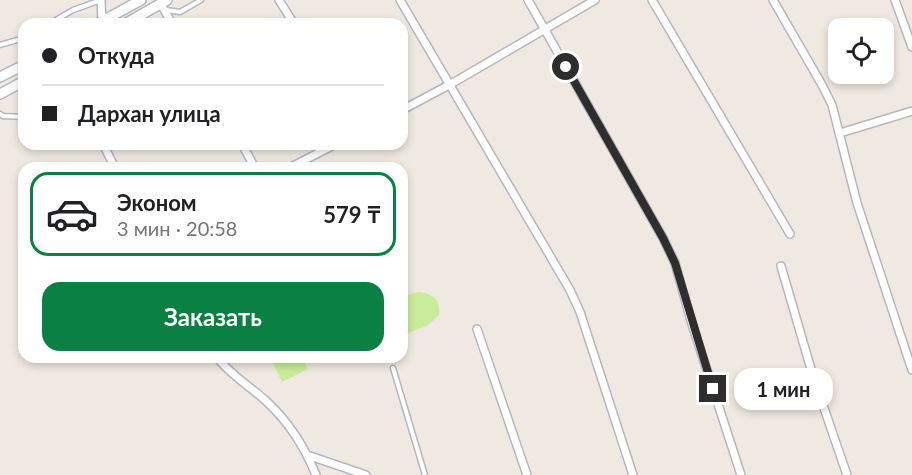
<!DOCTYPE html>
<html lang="ru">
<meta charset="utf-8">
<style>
body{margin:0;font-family:Lato,sans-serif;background:#f2f2f2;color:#202124;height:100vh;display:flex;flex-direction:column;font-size:22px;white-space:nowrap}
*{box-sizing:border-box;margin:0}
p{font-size:20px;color:#757577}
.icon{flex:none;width:33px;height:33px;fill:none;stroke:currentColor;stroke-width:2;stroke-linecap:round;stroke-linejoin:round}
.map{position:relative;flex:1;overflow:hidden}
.panel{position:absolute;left:18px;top:162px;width:390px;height:201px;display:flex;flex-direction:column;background:#fff;border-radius:18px;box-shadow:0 3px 9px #0003}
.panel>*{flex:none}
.hud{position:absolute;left:18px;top:18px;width:390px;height:132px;border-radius:18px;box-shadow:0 3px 9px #0003;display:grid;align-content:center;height:132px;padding:0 24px;background:#fff}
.controls{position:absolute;left:828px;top:18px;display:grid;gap:12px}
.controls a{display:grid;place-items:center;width:66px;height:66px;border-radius:12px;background:#fff;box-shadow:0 3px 9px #0003;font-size:30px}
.end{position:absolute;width:27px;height:27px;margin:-14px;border:8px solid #2e2e2e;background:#fff;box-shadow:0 0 0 3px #fff}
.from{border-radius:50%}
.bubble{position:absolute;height:42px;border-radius:18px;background:#fff;box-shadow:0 3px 9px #0003;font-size:20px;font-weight:700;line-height:42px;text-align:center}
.hud b{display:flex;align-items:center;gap:21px;height:57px;font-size:22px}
.hud b+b{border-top:2px solid #e0e0e0}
.hud i{width:15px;height:15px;background:#202124}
ul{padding:10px 0 0;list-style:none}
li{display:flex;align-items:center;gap:18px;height:84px;margin:0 12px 9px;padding:0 12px;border:3px solid transparent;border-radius:18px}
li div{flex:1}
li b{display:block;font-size:22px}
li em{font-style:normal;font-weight:700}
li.active{border-color:#0b8043}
li>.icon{width:54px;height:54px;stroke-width:1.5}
.primary-button{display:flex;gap:12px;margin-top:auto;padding:12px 24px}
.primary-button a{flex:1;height:69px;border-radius:18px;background:#0b8043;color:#fff;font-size:24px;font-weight:700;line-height:69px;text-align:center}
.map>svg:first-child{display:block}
.pitch{fill:#c9ec9a}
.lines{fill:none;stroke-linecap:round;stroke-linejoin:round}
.lane-casing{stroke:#b4b7c1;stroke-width:7}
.street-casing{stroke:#b4b7c1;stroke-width:10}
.secondary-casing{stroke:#b4b7c1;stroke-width:12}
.lane{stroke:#fff;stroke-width:4}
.street{stroke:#fff;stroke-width:7}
.secondary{stroke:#fff;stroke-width:9}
.route{stroke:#2e2e2e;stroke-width:8}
</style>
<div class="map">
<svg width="912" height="475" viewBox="0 0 912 475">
<rect width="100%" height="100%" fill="#efe9e1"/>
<path class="pitch" d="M419,292C433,294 441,299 439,315L427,326L402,335V297Z
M270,357H302L308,369L282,382Z"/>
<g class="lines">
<g class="lane-casing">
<path id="lane" d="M166,10L180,12L201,0
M49,24L73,10L101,0
M0,45L24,38
M0,114L3,116L24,117
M393,368L425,475"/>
</g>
<g class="street-casing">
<path id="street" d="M101,0L102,21
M279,0L294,24
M400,0L570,290L580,312L633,475
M528,0L663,238L675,263L692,324L741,475
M652,0L790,234
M773,0L822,85L832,105L857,203L912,370
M895,0L912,47
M161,4L172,24
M402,110L451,84L595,0
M840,133L912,111
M103,144L115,168
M242,144L255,168
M289,168L336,144
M781,266L813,376L847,475
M477,329L527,475
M217,357C230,375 250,386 266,401C288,421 305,448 316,475
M307,455L366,475"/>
</g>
<g class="secondary-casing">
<path id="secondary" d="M97,24L141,0
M125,24L167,0
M0,77L24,65
M0,94L24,81"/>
</g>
<use href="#lane" class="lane"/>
<use href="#street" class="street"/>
<use href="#secondary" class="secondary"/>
</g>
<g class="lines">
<path class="route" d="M566,67L663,238L675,263L713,389"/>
</g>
</svg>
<div class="controls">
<a><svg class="icon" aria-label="locate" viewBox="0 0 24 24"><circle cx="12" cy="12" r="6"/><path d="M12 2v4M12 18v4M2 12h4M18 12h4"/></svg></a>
</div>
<i class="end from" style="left:566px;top:67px"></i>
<i class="end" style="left:713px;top:389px"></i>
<div class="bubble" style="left:734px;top:368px;width:99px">1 мин</div>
<div class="hud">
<b><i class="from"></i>Откуда</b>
<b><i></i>Дархан улица</b>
</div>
<section class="panel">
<ul>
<li class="active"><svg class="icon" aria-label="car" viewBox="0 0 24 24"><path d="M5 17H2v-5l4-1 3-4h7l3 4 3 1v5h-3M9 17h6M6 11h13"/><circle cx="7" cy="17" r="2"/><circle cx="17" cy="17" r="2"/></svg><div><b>Эконом</b><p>3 мин · 20:58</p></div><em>579 ₸</em></li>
</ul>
<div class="primary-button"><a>Заказать</a></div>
</section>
</div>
